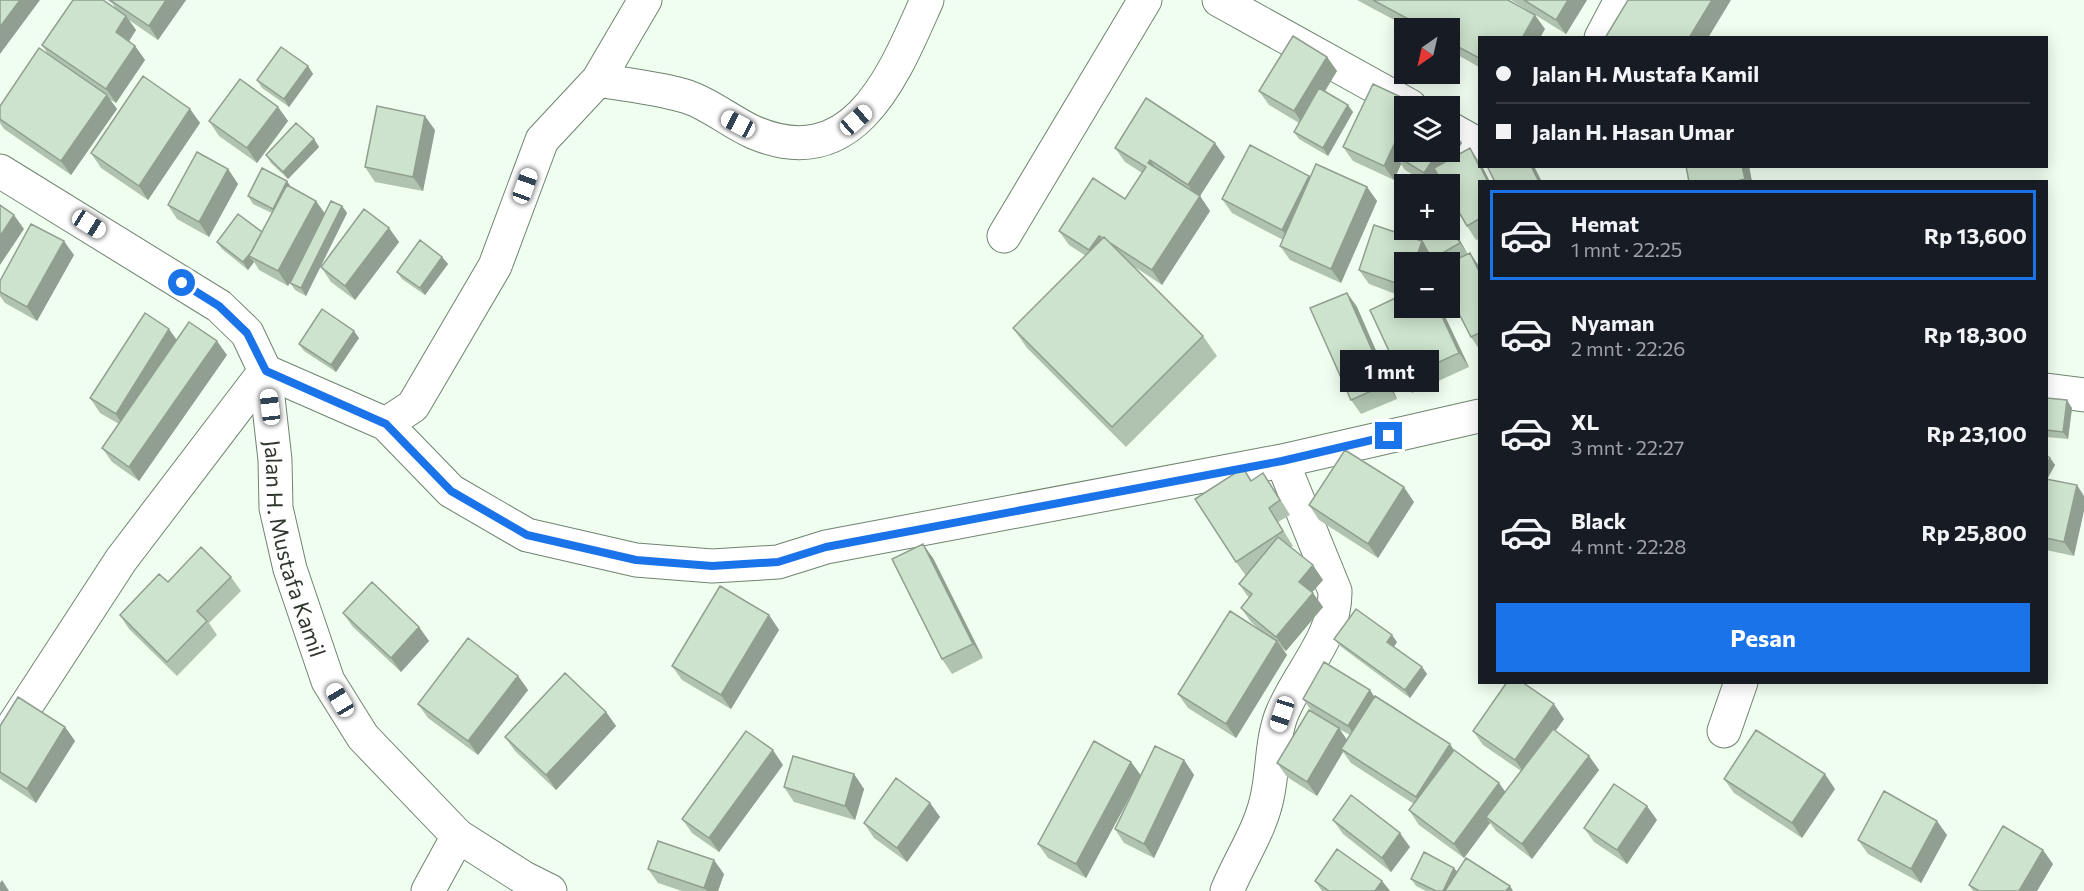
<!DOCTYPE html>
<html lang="id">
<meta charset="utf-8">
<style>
body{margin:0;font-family:Commissioner,sans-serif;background:#242831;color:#f1f3f6;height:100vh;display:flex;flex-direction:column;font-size:22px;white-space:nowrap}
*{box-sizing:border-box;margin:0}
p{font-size:20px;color:#9ea1a6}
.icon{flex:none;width:33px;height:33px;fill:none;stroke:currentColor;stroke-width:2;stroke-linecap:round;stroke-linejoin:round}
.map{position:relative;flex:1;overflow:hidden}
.drawer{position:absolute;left:1478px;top:180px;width:570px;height:504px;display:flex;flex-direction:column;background:#171b24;border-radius:0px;box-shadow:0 3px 15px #0003}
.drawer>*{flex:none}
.top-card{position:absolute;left:1478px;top:36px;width:570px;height:132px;border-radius:0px;box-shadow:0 3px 15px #0003;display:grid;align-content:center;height:132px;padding:0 18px;background:#171b24}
.needle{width:39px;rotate:214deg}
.fabs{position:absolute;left:1394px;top:18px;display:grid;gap:12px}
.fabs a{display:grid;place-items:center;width:66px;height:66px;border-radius:0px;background:#171b24;box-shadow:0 3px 15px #0003;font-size:30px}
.end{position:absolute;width:27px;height:27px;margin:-14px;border:8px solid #1a73e8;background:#fff;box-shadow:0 0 0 3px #fff}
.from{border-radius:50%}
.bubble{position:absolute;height:42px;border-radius:0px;background:#171b24;box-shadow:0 3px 15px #0003;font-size:20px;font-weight:700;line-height:42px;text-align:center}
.car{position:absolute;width:18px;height:36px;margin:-18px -9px;border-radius:8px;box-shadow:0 0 4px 2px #0007;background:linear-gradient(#fff 24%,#345 0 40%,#fff 0 76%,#345 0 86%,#fff 0)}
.top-card b{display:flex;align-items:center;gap:21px;height:57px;font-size:22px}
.top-card b+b{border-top:2px solid #363941}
.top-card i{width:15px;height:15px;background:#f1f3f6}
ul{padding:10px 0 0;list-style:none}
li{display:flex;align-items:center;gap:18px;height:90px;margin:0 12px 9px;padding:0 6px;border:3px solid transparent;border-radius:0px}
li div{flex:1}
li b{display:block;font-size:22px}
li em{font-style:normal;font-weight:700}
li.active{border-color:#1a73e8}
li>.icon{width:54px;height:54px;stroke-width:1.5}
.primary-button{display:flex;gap:12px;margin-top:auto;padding:12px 18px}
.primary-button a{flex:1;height:69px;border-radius:0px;background:#1a73e8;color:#fff;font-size:24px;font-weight:700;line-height:69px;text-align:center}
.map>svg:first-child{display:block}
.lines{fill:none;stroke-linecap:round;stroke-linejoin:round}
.minor-casing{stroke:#6f8470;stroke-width:35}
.tertiary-casing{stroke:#6f8470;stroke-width:35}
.minor{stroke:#fff;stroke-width:33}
.tertiary{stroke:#fff;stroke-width:33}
.wall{fill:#b0c3b0;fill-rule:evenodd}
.shaded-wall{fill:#909f90}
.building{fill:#cde3cd;stroke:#909f90;stroke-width:1.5}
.route{stroke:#1a73e8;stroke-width:8}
.labels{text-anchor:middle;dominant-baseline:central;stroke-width:6;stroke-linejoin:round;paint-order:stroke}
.street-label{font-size:22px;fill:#2f372f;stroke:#f0fef0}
</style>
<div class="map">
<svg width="2084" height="891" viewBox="0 0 2084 891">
<rect width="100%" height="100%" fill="#f0fef0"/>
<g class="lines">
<g class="minor-casing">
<path id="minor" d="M1219,0L1410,106
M1601,38L1621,0
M598,80L645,0
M1449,128L1479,145
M1004,236L1145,0
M2046,390L2084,395
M386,424L451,491L527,535L636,560L712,566L778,562L826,547L1282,461L1479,416
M1724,731L1741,682
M0,746L121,560L265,371L386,424L413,406L495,266L542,140L598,80C627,85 660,88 688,97C711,105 731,122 753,132C855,176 894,74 927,0
M428,891L458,836
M1227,891C1240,859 1262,828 1268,793C1273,767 1272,741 1281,716C1297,674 1336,638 1335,591L1282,461"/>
</g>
<g class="tertiary-casing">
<g id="tertiary">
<path id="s1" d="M0,171L219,306L247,333L265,371L275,460L276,508L290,569L328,681L363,737L458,836L524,878L550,891"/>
</g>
</g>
<use href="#minor" class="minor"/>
<use href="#tertiary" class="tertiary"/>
</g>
<path class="wall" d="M107,0H186L158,40L129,20L136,30L129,41L135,46L145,60L116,103L109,99L117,109L71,175L4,129L0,123V106L49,56L42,45L116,9L112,3Z
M1357,0H1508L1545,29L1479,38V67L1449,50V28H1409Z
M1511,0H1587L1566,34Z
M1327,57L1337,71L1325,91L1353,112L1328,156L1299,139L1294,132L1299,123L1269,105L1259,91Z
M308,66L313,74L289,107L262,88L257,80Z
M1373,84L1414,103L1416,106H1404V152H1449V127L1452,129L1462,143L1453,158L1470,148L1479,161V166H1482L1490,182H1479V239L1476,240L1467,226L1449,195V184H1443L1440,178L1436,184H1429L1405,170L1401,164L1394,180L1353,161L1343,147Z
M278,107L288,121L257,163L219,136L209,121Z
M190,109L200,123L148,200L101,168L91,153Z
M435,130L423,191L375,182L365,167Z
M314,139L319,147L288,179L271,163L266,155Z
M1115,148L1225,157L1200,196L1210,211L1162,285L1132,265L1203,336L1217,356L1126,447L1027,348L1013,328L1086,256L1069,245L1059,231L1125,199L1142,173L1125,162Z
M1749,166L1752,182H1689Z
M228,169L238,184L209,237L177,219L168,205Z
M1310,177L1367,187L1377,201L1341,283L1290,260L1280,246L1283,240L1232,213L1222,199Z
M287,181L291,187L316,201L325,213L342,206L347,213L306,296L295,290L290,283L294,276L288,286L259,270L254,262L248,270L222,249L217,242L262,232L272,213L253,204L248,196Z
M1449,221L1467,254L1479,266V349L1471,337L1449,294V262H1434L1431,258L1404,262V308H1441L1469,367L1412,393L1402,379L1401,296L1369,284L1359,270L1422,241Z
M389,228L399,242L355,300L331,282L321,267Z
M74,255L37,321L5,303L0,296V281Z
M442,257L448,264L425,295L402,279L397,272Z
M1347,293L1357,307L1397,399L1361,414L1351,400Z
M359,338L336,372L304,351L299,344Z
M177,339L227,355L139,481L112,462L102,448L119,424L100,413L90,398Z
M2046,398L2072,408L2068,439L2046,437Z
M2046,455L2050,458L2055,465L2047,479L2074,556L2046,550Z
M1243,468L1252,481L1263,473L1290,515L1278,522L1293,546L1291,547L1323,580L1312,592L1323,607L1286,651L1282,648L1287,655L1236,738L1188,708L1178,694L1262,632L1251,622L1241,608L1249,598L1239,584L1246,576L1236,562Z
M1414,502L1378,558L1319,520L1309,505Z
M933,558L983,658L952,674L942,659Z
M231,577L241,591L209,623L217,635L177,676L129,629L120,615L168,582Z
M343,613L419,627L429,641L401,672L353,627Z
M769,615L779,630L731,709L682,680L672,666Z
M1334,639L1397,642L1394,647L1422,667L1427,674L1410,698L1340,646Z
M518,676L528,690L478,755L428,718L418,704Z
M1370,690L1374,697L1454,750L1499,783L1505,792L1521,771L1483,745L1473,731L1564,719L1555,731L1589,756L1599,770L1532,859L1496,831L1490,823L1464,858L1419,825L1409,810L1414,804L1351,763L1343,752L1317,796L1287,777L1277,763L1313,713L1303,699ZM1339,729L1350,735L1347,740Z
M606,712L616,726L556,790L515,751L505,737Z
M0,726L65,727L75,741L36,803L0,779Z
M1184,760L1194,775L1154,858L1124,843L1115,829L1135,787L1086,878L1048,858L1038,844L1131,762L1141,775Z
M783,765L719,852L692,833L682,819Z
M854,774L864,789L855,820L794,802L784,787Z
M1724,779L1835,789L1802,838L1734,793Z
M930,803L940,817L907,862L874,838L864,823Z
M1333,820L1410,847L1391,872L1343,834Z
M1657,820L1627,864L1594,842L1584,828Z
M1947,835L1921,883L1868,854L1858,840Z
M2053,864L2037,891H1973L1969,885Z
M648,869L724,874L718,891H682L658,883Z
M1457,871L1513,891H1426L1416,886L1411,879Z
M1315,881H1382L1390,891H1322Z"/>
<path class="shaded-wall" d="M20,0H40L0,54V27Z
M166,0H186L158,40L149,26Z
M1568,0H1587L1566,34L1556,20Z
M1712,0H1731L1708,38H1689Z
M1535,15L1545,29L1540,38H1522Z
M126,16L136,30L126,46L116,32Z
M135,46L145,60L116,103L106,89Z
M1327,57L1337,71L1304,126L1294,111Z
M308,66L313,74L289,107L284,99Z
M107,95L117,109L71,175L61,161Z
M1348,105L1353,112L1328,156L1323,148Z
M278,107L288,121L257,163L247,148Z
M190,109L200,123L148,200L139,186Z
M425,116L435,130L423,191L413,177Z
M1404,123V152L1395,155L1401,164L1394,180L1384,166Z
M1452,129L1462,143L1436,184H1432L1424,173L1438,152H1449V133Z
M314,139L319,147L288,179L283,172Z
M1215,143L1225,157L1198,199L1188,185Z
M1150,160L1160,174L1148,163Z
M1480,166H1482L1490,182H1488Z
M1531,166H1534L1542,182H1539Z
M1742,166H1749L1752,182H1746L1745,179Z
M228,169L238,184L209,237L199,222Z
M1309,176L1319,191L1292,244L1282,230Z
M287,181L292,189L278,216L273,209Z
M1367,187L1377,201L1341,283L1331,269Z
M1200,196L1210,211L1162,285L1152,270Z
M316,201L326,216L288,286L278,271Z
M342,206L347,213L306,296L301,288Z
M14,215L24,229L0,265V236Z
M1449,221L1470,258L1460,243L1449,225Z
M389,228L399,242L355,300L345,286Z
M265,234L249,256L254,262L248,270L243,262Z
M1099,236L1109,250L1099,265L1089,250Z
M64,241L74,255L37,321L27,307Z
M1422,241L1432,256L1429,262H1415Z
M1470,253L1479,266V271Z
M442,257L448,264L425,295L420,288Z
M1347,293L1357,307L1397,399L1387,384Z
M1438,308H1441L1469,367L1459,353Z
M169,329L179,343L125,429L116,414Z
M354,331L359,338L336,372L331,365Z
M217,341L227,355L139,481L129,467Z
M2067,400L2072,408L2068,439L2063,432Z
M2050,458L2055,465L2046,481V465Z
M1263,473L1273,488L1290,515L1280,500Z
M2077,485L2084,496V511L2074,556L2064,542Z
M1404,487L1414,502L1378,558L1368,544Z
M923,544L933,558L983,658L973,644Z
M1313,565L1323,580L1309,596L1299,582Z
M1313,593L1323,607L1286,651L1276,637Z
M769,615L779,630L731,709L721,695Z
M419,627L429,641L401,672L391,658Z
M1392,635L1397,642L1392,649L1387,642Z
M1277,641L1287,655L1236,738L1226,724Z
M1422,667L1427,674L1410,698L1405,690Z
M518,676L528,690L478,755L468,741Z
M1370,690L1379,704L1358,740L1348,726Z
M1554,704L1564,719L1525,774L1515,760Z
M606,712L616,726L556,790L546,775Z
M65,727L75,741L36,803L27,789Z
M1339,728L1349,743L1341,749L1343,752L1317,796L1307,782Z
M1450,744L1460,759L1426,812L1416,797Z
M773,750L783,765L719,852L709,838Z
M1589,756L1599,770L1532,859L1522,844Z
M1184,760L1194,775L1154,858L1144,844Z
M1131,762L1141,776L1086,878L1076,864Z
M854,774L864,789L855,820L845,806Z
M1825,774L1835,789L1802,838L1792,823Z
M1499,783L1509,797L1486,817L1490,823L1464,858L1454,844Z
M930,803L940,817L907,862L897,848Z
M1647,806L1657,820L1627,864L1617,850Z
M1937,821L1947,835L1921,883L1911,869Z
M1400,833L1410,847L1391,872L1382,858Z
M2043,850L2053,864L2037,891H2019Z
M714,860L724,874L718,891H707L704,888Z
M1454,868L1460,875L1452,891H1443Z
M2,880L9,891H0V883Z
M1382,881L1390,891H1375Z
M1510,886L1513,891H1506Z"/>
<path class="building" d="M0,0H20L0,27Z
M73,0H103L126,16L116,32L135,46L106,89L42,45Z
M110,0H166L149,26Z
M1373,0H1508L1535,15L1522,38H1479V58L1449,42V28H1425Z
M1524,0H1568L1556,20Z
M1628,0H1712L1689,38H1605Z
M1293,36L1327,57L1294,111L1259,91Z
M281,47L308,66L284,99L257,80Z
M39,48L107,95L61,161L0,119V106Z
M143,76L190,109L139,186L91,153Z
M240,79L278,107L247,148L209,121Z
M1373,84L1414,103L1412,106H1404V123L1384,166L1343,147Z
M1319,88L1348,105L1323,148L1294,132Z
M1146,98L1215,143L1188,185L1150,160L1148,163L1200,196L1152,270L1110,243L1104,237L1103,238L1099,236L1089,250L1059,231L1093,178L1125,199L1146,167L1115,148Z
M377,106L425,116L413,177L365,167Z
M296,123L314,139L283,172L266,155Z
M1404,140V152H1438L1424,173L1395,155Z
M1250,145L1309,176L1282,230L1222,199Z
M1470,148L1479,166H1480L1488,182H1479V219L1467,226L1449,195V184H1443L1434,168Z
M197,152L228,169L199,222L168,205Z
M1316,164L1367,187L1331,269L1280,246Z
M1487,166H1531L1539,182H1495Z
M1686,166H1742L1745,179L1733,182H1689Z
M262,168L287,181L273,209L248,196Z
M287,185L316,201L278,271L249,256Z
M1404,195V210L1398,199Z
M331,201L342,206L301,288L290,283Z
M0,205L14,215L0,236Z
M364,209L389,228L345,286L321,267Z
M238,214L262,232L252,251L243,262L217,242Z
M31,224L64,241L27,307L0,292V281Z
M1374,225L1422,241L1415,230H1449V225L1460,243L1432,259L1422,241L1415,262H1404V286L1359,270Z
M1104,237L1203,336L1112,427L1013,328Z
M420,240L442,257L420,288L397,272Z
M1470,253L1479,271V333L1471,337L1449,294V263Z
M1347,293L1387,384L1351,400L1310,308Z
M1404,294V308H1438L1459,353L1402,379L1370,310Z
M322,309L354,331L331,365L299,344Z
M145,313L169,329L116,414L90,398Z
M189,322L217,341L129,467L102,448Z
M2046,398L2067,400L2063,432L2046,430Z
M1345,450L1404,487L1368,544L1309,505Z
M2046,455L2050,458L2046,465Z
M1243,468L1251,481L1263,473L1280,500L1269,508L1283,531L1236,562L1195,499Z
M2046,479L2077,485L2064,542L2046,538Z
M1278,537L1313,565L1299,582L1313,593L1276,637L1241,608L1252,594L1239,584Z
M923,544L973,644L942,659L892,559Z
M201,547L231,577L197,611L207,621L167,662L120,615L159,574L168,582Z
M372,582L419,627L391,658L343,613Z
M720,586L769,615L721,695L672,666Z
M1356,609L1392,635L1387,642L1422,667L1405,690L1334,639Z
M1230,611L1277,641L1226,724L1178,694Z
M468,638L518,676L468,741L418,704Z
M1324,662L1370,690L1348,726L1303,699Z
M565,673L606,712L546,775L505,737Z
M1507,682H1522L1554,704L1515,760L1473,731Z
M1375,696L1450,744L1416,797L1341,749Z
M18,697L65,727L27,789L0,772V726Z
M1309,710L1339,728L1307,782L1277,763Z
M1553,729L1589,756L1522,844L1486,817Z
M1756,730L1825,774L1792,823L1724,779Z
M746,731L773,750L709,838L682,819Z
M1094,741L1131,762L1076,864L1038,844Z
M1155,746L1184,760L1144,844L1115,829Z
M1454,750L1499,783L1454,844L1409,810Z
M793,756L854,774L845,806L784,787Z
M896,778L930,803L897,848L864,823Z
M1614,784L1647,806L1617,850L1584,828Z
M1884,791L1937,821L1911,869L1858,840Z
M1351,795L1400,833L1382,858L1333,820Z
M2003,826L2043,850L2019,891H1979L1969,885Z
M658,841L714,860L704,888L648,869Z
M1337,849L1382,881L1375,891H1329L1315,881Z
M1424,852L1454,868L1443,891H1436L1411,879Z
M1466,858L1510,886L1506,891H1445Z"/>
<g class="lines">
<path class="route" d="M182,283L219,306L247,333L266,371L386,424L451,491L527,535L636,560L712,566L778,562L826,547L1282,461L1389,436"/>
</g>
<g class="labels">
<g class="street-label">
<text stroke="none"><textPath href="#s1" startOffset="519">Jalan H. Mustafa Kamil</textPath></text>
</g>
</g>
</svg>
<div class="fabs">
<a><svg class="needle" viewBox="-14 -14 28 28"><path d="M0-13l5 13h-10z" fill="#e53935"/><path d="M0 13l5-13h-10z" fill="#9ea1a6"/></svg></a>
<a><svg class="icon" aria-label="layers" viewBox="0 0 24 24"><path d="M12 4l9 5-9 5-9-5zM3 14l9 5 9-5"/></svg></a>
<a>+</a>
<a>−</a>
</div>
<i class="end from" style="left:182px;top:283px"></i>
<i class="end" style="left:1389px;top:436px"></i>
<div class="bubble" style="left:1340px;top:350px;width:99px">1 mnt</div>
<i class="car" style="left:856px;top:120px;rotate:49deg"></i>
<i class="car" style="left:738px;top:124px;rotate:298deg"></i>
<i class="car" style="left:525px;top:186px;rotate:20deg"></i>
<i class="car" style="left:89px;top:224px;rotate:122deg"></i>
<i class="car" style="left:270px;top:407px;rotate:353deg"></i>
<i class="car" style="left:340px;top:700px;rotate:329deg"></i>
<i class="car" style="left:1282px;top:714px;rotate:198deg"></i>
<div class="top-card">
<b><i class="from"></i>Jalan H. Mustafa Kamil</b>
<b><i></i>Jalan H. Hasan Umar</b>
</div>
<section class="drawer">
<ul>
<li class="active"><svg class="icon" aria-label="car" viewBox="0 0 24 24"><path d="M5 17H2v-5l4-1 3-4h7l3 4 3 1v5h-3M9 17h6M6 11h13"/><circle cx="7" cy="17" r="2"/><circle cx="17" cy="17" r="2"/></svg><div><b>Hemat</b><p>1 mnt · 22:25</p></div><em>Rp 13,600</em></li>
<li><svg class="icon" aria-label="car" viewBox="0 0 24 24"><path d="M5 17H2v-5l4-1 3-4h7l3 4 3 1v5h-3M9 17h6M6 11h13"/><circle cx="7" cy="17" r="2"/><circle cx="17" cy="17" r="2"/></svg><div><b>Nyaman</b><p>2 mnt · 22:26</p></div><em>Rp 18,300</em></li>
<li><svg class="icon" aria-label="car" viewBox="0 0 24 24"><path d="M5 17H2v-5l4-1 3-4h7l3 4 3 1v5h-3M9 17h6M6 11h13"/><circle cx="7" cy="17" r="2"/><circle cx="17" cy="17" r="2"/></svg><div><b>XL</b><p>3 mnt · 22:27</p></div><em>Rp 23,100</em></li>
<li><svg class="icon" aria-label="car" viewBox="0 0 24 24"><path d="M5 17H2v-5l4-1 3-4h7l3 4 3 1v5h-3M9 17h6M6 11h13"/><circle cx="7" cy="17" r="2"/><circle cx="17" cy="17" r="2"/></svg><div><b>Black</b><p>4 mnt · 22:28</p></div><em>Rp 25,800</em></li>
</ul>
<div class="primary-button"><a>Pesan</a></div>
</section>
</div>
